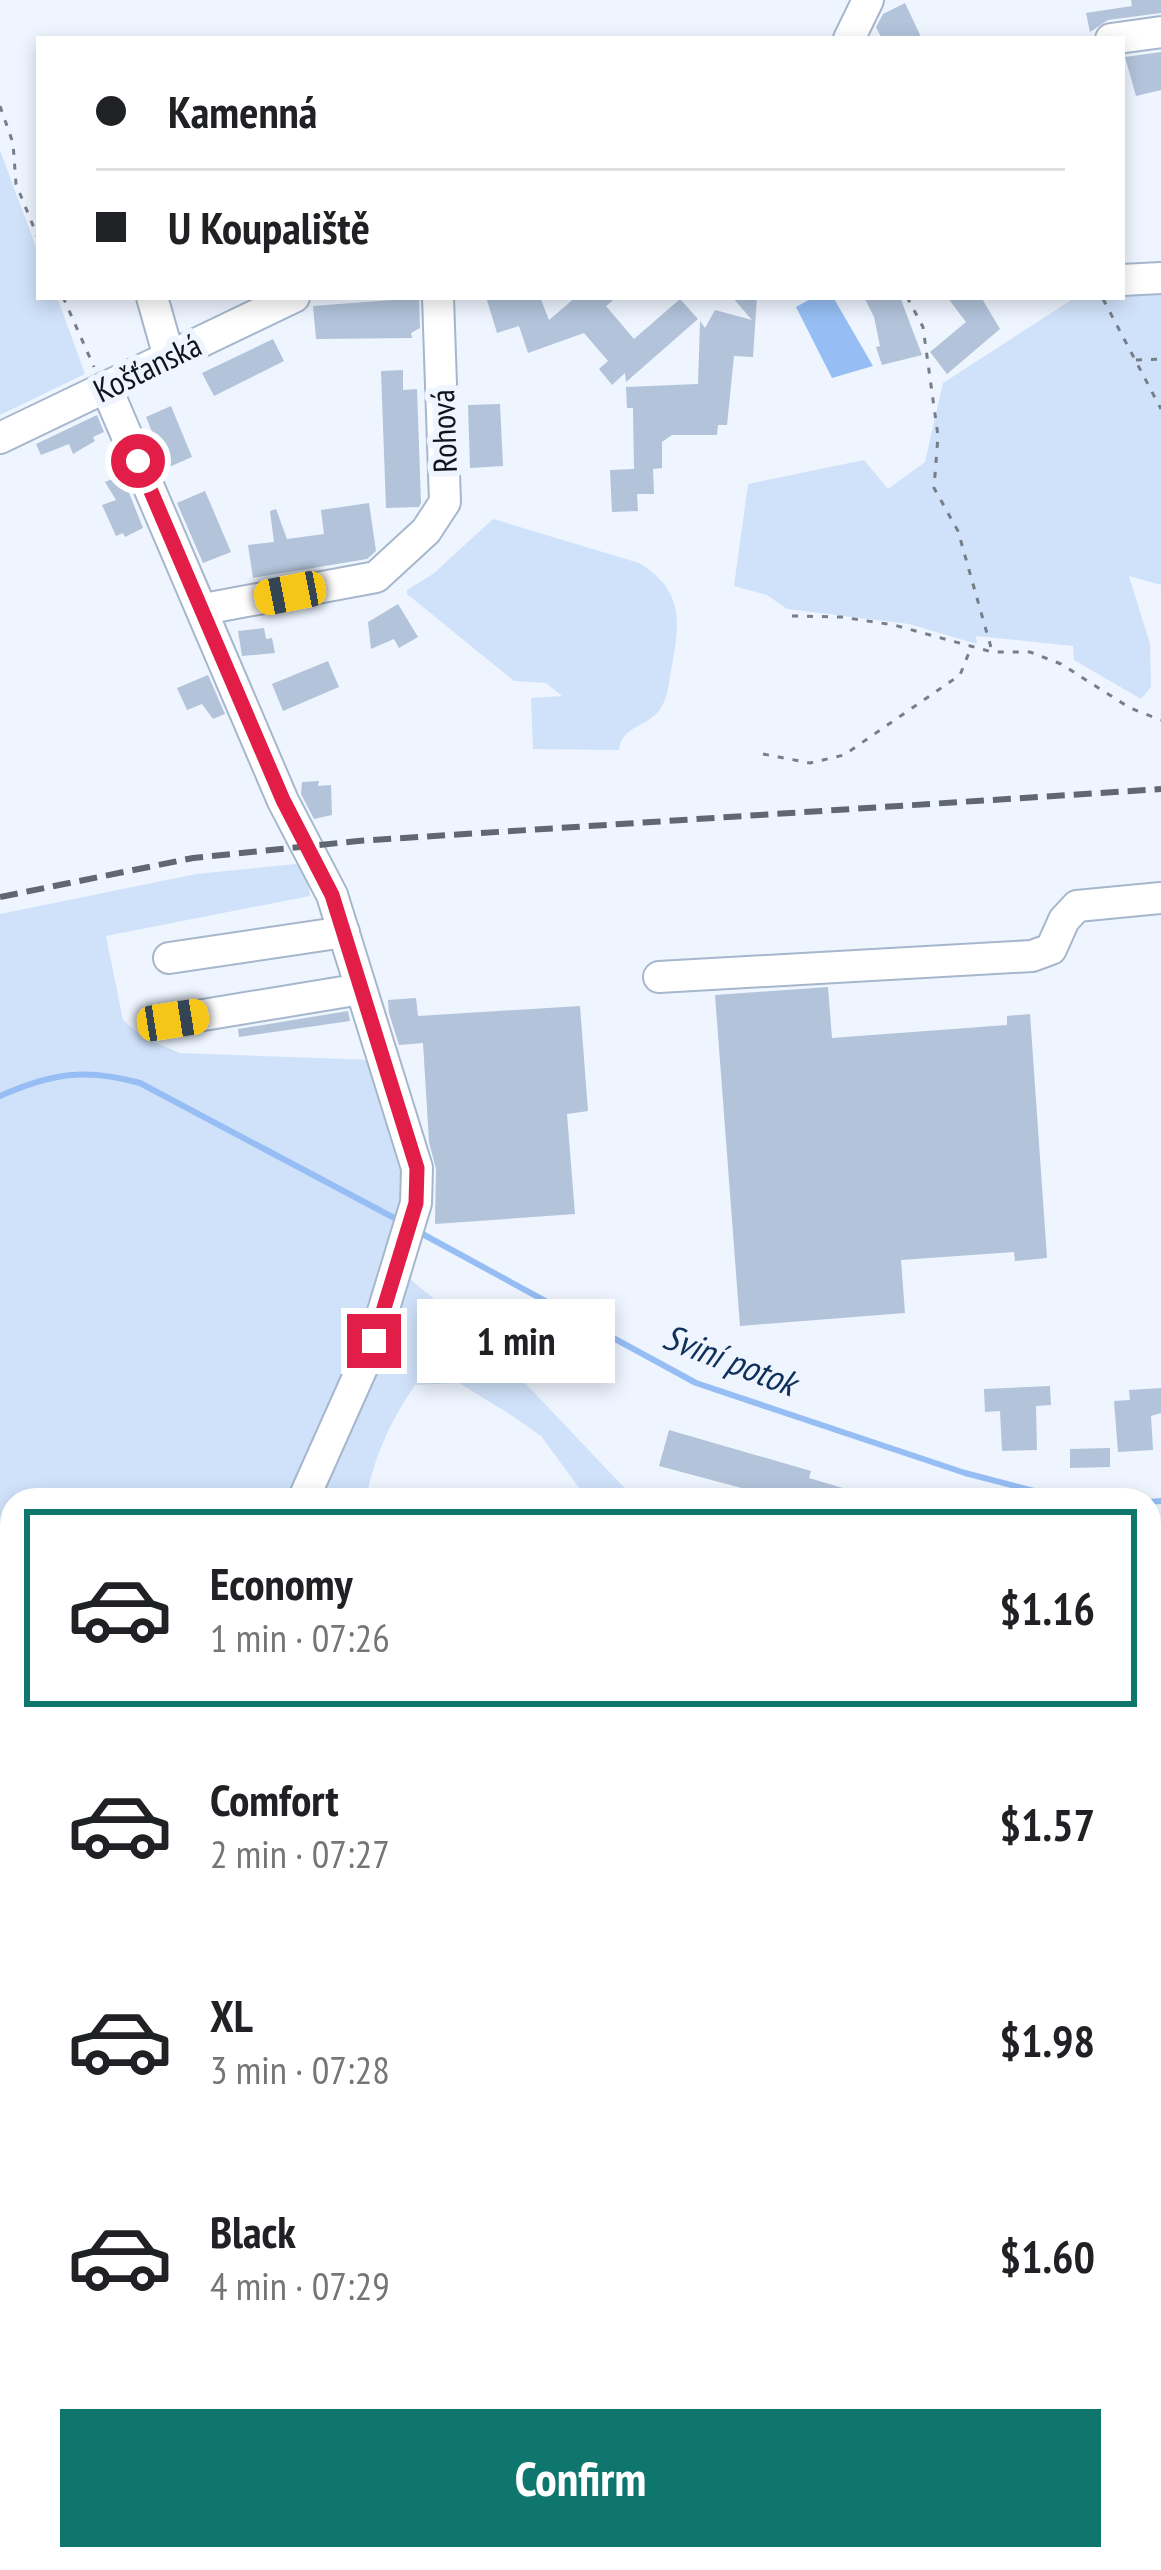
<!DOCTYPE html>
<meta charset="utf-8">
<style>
body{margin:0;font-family:"PT Sans Narrow",sans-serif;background:#f6f6f6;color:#202124;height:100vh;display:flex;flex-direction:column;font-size:45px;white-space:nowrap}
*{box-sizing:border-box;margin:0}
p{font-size:39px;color:#757577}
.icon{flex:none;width:66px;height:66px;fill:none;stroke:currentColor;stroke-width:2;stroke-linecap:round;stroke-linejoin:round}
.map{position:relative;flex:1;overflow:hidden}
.sheet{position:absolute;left:0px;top:1488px;width:1161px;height:1083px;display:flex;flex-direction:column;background:#fff;border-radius:36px 36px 0 0;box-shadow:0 6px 18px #0003}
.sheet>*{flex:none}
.top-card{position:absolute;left:36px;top:36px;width:1089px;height:264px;border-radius:0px;box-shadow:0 6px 18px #0003;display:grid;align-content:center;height:264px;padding:0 60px;background:#fff}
.end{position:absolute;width:54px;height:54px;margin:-27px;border:15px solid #e11d48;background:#fff;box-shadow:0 0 0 6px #fff}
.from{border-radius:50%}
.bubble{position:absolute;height:84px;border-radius:0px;background:#fff;box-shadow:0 6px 18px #0003;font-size:39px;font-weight:700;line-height:84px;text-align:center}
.car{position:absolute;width:36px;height:72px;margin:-36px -18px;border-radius:15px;box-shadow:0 0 9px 3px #0007;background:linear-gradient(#f5c518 24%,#345 0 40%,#f5c518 0 76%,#345 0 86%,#f5c518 0)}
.top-card b{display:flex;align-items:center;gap:42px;height:114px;font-size:45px}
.top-card b+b{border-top:3px solid #e0e0e0}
.top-card i{width:30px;height:30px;background:#202124}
ul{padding:21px 0 0;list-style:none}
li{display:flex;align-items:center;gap:36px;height:198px;margin:0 24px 18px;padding:0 36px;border:6px solid transparent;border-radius:0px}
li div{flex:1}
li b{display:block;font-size:45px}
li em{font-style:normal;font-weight:700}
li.on{border-color:#0f766e}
li>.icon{width:108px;height:108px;stroke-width:1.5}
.action{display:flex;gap:24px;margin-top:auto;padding:24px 60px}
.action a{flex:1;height:138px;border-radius:0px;background:#0f766e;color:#fff;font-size:48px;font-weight:700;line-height:138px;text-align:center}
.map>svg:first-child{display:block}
.green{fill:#d0e2fa}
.water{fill:#96bef4}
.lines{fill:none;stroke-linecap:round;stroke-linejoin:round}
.stream{stroke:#96bef4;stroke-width:6}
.building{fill:#b2c3da}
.minor-casing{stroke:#a6b7cd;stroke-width:34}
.path{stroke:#777e87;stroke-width:3;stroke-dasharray:6 9;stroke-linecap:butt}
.minor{stroke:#fff;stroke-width:30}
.rail{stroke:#616770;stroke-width:6;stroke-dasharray:18 9;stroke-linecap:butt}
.route{stroke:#e11d48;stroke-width:15}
.labels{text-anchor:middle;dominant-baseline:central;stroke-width:12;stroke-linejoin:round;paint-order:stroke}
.street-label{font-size:33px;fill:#0f151d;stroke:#eef5ff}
.water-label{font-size:36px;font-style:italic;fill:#0e305a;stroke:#eef5ff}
</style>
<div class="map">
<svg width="1161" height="2570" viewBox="0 0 1161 2570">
<rect width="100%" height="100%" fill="#eef5ff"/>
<path class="green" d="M0,150L39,255V297H57L85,374L0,415Z
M1161,293V585L1129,576L1150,644L1151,687L1141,699L1074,660L1073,646L976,636L977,644L909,624L787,609L767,595L734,586L748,484L864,460L888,489L925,462L943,383L1076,297Z
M493,519L639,563C685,591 680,624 671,670C669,682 668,696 662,706C649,729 623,723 619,750L533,749L531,698L562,696L546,683L514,681L407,594V590L433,574Z
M305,863L310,896L106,936L123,1020L144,1038L180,1053L376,1060L420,1150L403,1273L491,1347L636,1500H588L541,1436L511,1415L459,1383L415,1385C390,1422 374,1456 366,1500H12V1849L0,1858V914L196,874Z
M0,2057L12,2059V2402L0,2416Z
M1161,2297V2570H1009L1007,2559H1149V2302Z"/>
<path class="water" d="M814,297H833L873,366L832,378L796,307Z"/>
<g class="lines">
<path class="stream" d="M0,1096C52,1073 85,1068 140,1083L400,1221
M417,1231L696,1383L965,1473L1069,1500
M1149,1502L1161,1501"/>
</g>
<path class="building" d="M1131,0H1161V13L1108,20L1090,32L1086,13L1132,6Z
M905,3L922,39H882L876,27L883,14Z
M1161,52V90L1136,96L1125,57Z
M486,297H540L549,320L576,297H617L606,306L634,339L680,299L698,319L626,382L625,373L612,385L599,369L608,361L584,333L528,353L519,326L497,333Z
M732,297H757L753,357L734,356L727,425H718L717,435H672L662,442V468L653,469L654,494H637L638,511L612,512L610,470L634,469L633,408H627L626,387L698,384L700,321L705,328L715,310L752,320Z
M864,297H900L922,355L882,365L876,347L880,346L874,317Z
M947,297H981L1000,329L947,374L930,352L966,322Z
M419,298L420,328L411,333L412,338L316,339L313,306Z
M273,339L284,361L214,396L202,373Z
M403,370V390L417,389L421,503L419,507L386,508L381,371Z
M500,404L503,466L470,468L468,405Z
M171,406L192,457L167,468L146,417Z
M97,415L104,432L93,437L95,441L73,454L69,444L41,455L36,444Z
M122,475L143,528L125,537L123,533L116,536L102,505L116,500L105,482Z
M205,491L231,552L203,563L177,503Z
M369,503L376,551L367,559L253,578L248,545L274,542L270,511L276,509L287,539L324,534L321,510Z
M398,604L418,637L399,648L394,639L371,649L368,622Z
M264,628L266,639L272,638L275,653L242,656L238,631Z
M328,661L339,687L283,711L272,684Z
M208,675L225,714L213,719L202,704L187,710L177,688Z
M319,781L318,786L331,785L332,815L314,819L301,794L302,782Z
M828,987L832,1038L1007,1025V1016L1030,1014L1047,1258L1015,1261L1014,1252L901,1260L905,1313L740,1326L715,995Z
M416,998L418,1016L580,1006L588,1111L567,1114L575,1214L435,1224L436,1169L429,1142L423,1043L399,1045L389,1013L388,1000Z
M348,1011L350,1021L239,1037L238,1029Z
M1050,1386L1051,1405L1036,1406L1037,1450L1002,1451L1000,1411L985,1412L984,1389Z
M1161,1388V1413L1151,1416L1153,1450L1118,1452L1114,1401L1130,1400L1129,1390Z
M669,1430L811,1471L809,1478L870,1496V1500H787L659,1466Z
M1110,1448V1467L1070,1468V1449Z"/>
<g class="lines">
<g class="minor-casing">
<path id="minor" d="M849,39L868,0
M1111,39L1161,32
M1122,280L1161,278
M152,297L169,357
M106,387L283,801L332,895L417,1168L416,1203L374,1341L303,1500
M0,438L294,297
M204,609L376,577L426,531L445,502L438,297
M169,958L344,932
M659,977L1032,956L1051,949L1064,920L1077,906L1161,898
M173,1020L361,989
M0,1869L12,1860
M1149,2283L1161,2275"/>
</g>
<path class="path" d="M0,106L13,143L16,184L39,240
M63,297L94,367
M907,297L923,327L938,436L934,488L958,531L992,651
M1103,299L1161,409
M1136,360L1161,359
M792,616L841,617L894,625L992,652H1030L1061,664L1130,708L1161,720
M763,754L810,763L844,755L960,675L970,650"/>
<use href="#minor" class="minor"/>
<path class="rail" d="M0,897L193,858L358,841L1161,789"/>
</g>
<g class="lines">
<path class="route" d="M138,461L283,800L332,895L417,1168L416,1203L374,1341"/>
</g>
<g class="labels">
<g class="street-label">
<text transform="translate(147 367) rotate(-26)">Košťanská</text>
<text transform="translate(443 431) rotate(-92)">Rohová</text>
</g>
<g class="water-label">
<text transform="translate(730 1359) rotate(21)">Sviní potok</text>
</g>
</g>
</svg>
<i class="end from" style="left:138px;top:461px"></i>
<i class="end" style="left:374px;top:1341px"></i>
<div class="bubble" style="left:417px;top:1299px;width:198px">1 min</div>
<i class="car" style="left:290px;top:593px;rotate:259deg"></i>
<i class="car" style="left:173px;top:1020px;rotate:81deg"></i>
<div class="top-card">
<b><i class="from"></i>Kamenná</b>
<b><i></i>U Koupaliště</b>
</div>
<section class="sheet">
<ul>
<li class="on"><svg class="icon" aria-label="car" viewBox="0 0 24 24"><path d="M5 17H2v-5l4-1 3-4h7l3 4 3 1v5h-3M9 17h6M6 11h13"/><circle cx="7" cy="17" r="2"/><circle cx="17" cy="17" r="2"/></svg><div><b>Economy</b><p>1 min · 07:26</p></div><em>$1.16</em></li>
<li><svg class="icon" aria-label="car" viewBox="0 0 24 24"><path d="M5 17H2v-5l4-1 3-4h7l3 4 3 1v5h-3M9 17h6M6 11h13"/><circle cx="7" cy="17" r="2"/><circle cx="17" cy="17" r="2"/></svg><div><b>Comfort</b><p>2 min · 07:27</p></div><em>$1.57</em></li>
<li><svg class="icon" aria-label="car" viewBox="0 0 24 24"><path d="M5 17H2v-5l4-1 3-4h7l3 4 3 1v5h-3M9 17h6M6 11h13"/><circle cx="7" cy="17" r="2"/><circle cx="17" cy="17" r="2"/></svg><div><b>XL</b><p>3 min · 07:28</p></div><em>$1.98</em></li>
<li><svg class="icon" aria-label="car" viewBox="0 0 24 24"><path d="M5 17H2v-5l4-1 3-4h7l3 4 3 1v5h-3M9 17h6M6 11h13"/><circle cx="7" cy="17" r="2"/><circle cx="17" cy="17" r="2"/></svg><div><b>Black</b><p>4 min · 07:29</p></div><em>$1.60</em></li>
</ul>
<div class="action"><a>Confirm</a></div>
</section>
</div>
